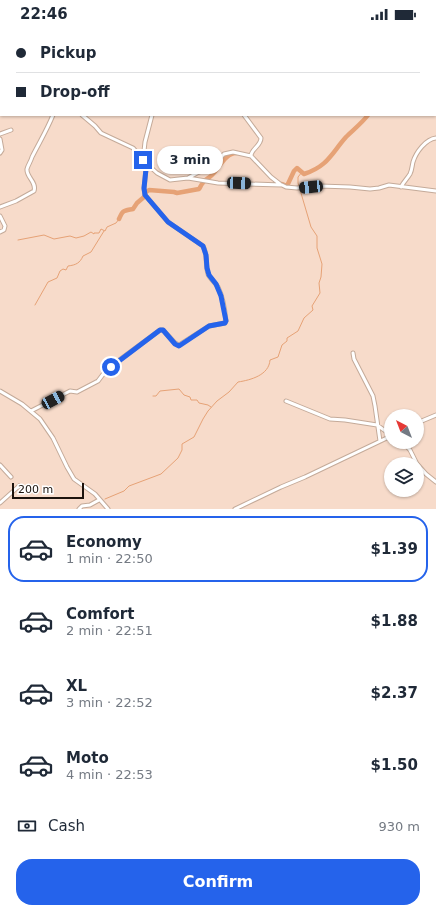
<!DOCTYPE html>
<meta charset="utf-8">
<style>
body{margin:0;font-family:"DejaVu Sans",sans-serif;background:#f6f6f7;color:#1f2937;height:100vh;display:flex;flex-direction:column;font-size:15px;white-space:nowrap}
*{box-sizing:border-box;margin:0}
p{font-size:13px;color:#747a83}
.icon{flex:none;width:22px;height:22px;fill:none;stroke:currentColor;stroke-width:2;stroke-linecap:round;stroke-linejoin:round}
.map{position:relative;height:481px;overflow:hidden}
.panel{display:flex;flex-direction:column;background:#fff;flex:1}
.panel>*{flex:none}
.guide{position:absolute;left:0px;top:0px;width:436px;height:88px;box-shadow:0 1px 3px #0004;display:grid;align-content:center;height:88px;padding:0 16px;background:#fff}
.needle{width:26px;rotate:318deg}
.controls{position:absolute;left:384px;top:381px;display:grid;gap:8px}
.controls a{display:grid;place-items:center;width:40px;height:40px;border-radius:50%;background:#fff;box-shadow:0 1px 3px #0004;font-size:20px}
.scale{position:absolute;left:12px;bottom:10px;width:72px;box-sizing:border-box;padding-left:4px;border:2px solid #1c130d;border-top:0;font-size:11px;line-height:14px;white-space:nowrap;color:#1c130d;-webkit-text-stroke:3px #fff;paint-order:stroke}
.end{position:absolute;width:18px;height:18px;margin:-9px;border:5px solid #2563eb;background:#fff;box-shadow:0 0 0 2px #fff}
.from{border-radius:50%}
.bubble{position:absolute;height:28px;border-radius:14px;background:#fff;box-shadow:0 1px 3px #0004;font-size:13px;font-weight:800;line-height:28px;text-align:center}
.car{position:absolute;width:12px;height:24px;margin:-12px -6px;border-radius:5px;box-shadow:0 0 3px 1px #0007;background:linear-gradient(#222 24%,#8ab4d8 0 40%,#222 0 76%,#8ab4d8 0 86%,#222 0)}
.guide b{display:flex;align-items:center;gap:14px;height:38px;font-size:15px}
.guide b+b{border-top:1px solid #e0e1e3}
.guide i{width:10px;height:10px;background:#1f2937}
ul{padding:7px 0 0;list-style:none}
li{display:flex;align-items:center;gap:12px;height:66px;margin:0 8px 6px;padding:0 8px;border:2px solid transparent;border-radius:16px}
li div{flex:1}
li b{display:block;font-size:15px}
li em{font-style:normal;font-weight:800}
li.active{border-color:#2563eb}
li>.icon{width:36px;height:36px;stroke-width:1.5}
.pay{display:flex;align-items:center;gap:10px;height:44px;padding:0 16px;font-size:15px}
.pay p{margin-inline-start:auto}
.action{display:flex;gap:8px;margin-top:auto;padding:8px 16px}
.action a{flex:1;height:46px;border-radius:16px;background:#2563eb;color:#fff;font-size:16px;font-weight:800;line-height:46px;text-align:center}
.status{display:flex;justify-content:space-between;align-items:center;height:28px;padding:0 20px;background:#fff;direction:ltr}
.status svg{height:11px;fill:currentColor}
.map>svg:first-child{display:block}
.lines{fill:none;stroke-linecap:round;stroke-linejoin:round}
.stream{stroke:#e6a276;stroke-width:1}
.river{stroke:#e6a276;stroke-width:4.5}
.minor-casing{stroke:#c4aa99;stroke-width:5}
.minor{stroke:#fff;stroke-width:3}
.route{stroke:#2563eb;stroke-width:5}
</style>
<div class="status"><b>22:46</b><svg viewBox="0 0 49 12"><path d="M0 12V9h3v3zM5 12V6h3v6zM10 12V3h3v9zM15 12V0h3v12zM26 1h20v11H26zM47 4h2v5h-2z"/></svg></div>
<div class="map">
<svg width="436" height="481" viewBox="0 0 436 481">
<rect width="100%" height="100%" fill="#f7dbca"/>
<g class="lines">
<path class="stream" d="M22,1V0
M0,33L1,32
M18,212L44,207L54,211L70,208L76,210L84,208L91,204L94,206V205H99L101,201L105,203L107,199L116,195L119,191
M35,277L48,254L57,250L60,243L63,241L66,242L68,238C76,237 80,235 83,228L91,224L104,203
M153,368H156L160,363L179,361L184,367L190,369L191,372H197L199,375L208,377L211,379
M105,471L124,463L129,458L161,446L178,430L182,422V416L194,409L203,391L208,383L217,373L229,364L238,354C251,352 269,347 270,332L278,329L282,317L287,313V310L298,303L304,290L313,282L312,278L320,265L319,255L321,249L322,236L317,220V208L311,199L298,155V149L302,144"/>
<path class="river" d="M420,1V0
M282,156L287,158L294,143L297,140L304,146C328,138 331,126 346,109C353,102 362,95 368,87
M119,191C123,182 123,183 133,181L137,175L144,169L146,164L149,162L174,164L177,165L199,161C200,160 201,157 202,156C204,152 209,150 212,147C219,140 226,124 237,125"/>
<g class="minor-casing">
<path id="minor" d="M31,0V1
M66,0L70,1
M121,0L124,1
M108,1L116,0
M140,1V0
M174,1L175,0
M0,48H1
M82,87L95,98L101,105L133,120L147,136L157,145L170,152L188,150L218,155L282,157L286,159L297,160L320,158L350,159L370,161L379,160L389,157L436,163
M244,87L261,110C261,118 251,121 251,128
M0,106L11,102
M0,111L2,122L0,125
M188,150L197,145L211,139L224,126L233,124L251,128L271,149L280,156
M401,159C404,153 407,151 410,146C412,142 412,138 413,134C416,124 426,111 436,110
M0,179L16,173L34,163C37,154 26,149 27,141C28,137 31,133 32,129C39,115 47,102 53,87
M0,188L5,198L4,202L0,204
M353,325L354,331L373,368L375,378L380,413
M0,363L22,376L40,391L53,410L67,439L74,451L95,466L108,481
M286,373L330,391L345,392L377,397L391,407
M31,383L70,363L77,364L98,353L104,345L118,333L160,302H163L175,315L179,317L209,298L225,295L226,293C225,282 223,269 218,259C215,254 210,251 208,246C205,237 208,226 203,218L168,194L145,167L144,161L146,141L143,132L145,114L152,87
M417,395L436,387
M403,414L410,422L417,436
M417,436L426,446L436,454
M0,437L11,449
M0,475L19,458
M79,481L82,478L90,477L99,472
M235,481L281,459L305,449L391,408"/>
</g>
<use href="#minor" class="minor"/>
</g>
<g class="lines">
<path class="route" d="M111,339L160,302H163L175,316L179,318L209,298L225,295L226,293L221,268L216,256L209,247L207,240L206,227L203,218L168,194L145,167L144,160L146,141L143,132"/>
</g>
</svg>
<div class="controls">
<a><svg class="needle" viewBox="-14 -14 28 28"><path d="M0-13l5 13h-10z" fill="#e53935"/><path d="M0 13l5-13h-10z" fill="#747a83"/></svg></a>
<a><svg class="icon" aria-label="layers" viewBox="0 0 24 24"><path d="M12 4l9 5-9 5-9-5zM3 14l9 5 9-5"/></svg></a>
</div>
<div class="scale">200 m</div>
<i class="end from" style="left:111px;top:339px"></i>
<i class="end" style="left:143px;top:132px"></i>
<div class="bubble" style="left:157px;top:118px;width:66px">3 min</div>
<i class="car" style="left:239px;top:155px;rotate:92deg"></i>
<i class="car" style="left:311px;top:159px;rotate:264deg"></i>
<i class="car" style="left:53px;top:372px;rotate:62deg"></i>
<div class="guide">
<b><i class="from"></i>Pickup</b>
<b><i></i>Drop-off</b>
</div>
</div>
<section class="panel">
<ul>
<li class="active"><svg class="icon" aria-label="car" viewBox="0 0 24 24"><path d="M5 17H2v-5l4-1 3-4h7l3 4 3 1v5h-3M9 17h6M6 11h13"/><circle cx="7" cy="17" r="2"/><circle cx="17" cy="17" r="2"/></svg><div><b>Economy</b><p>1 min · 22:50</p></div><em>$1.39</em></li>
<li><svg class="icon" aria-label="car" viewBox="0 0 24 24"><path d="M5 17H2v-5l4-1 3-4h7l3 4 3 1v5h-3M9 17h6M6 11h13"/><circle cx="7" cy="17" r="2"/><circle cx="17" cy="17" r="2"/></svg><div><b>Comfort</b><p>2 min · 22:51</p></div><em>$1.88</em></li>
<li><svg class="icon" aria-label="car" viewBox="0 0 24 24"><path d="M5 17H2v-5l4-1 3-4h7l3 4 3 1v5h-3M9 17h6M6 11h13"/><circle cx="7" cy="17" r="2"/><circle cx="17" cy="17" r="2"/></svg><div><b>XL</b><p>3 min · 22:52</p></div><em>$2.37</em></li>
<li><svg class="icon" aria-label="car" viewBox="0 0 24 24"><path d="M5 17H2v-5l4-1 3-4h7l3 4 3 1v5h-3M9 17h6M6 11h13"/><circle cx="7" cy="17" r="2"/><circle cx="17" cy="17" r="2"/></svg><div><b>Moto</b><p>4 min · 22:53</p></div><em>$1.50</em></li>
</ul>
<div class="pay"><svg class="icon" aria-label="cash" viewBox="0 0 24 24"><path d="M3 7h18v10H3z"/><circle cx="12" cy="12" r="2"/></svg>Cash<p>930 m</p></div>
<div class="action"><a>Confirm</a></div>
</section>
